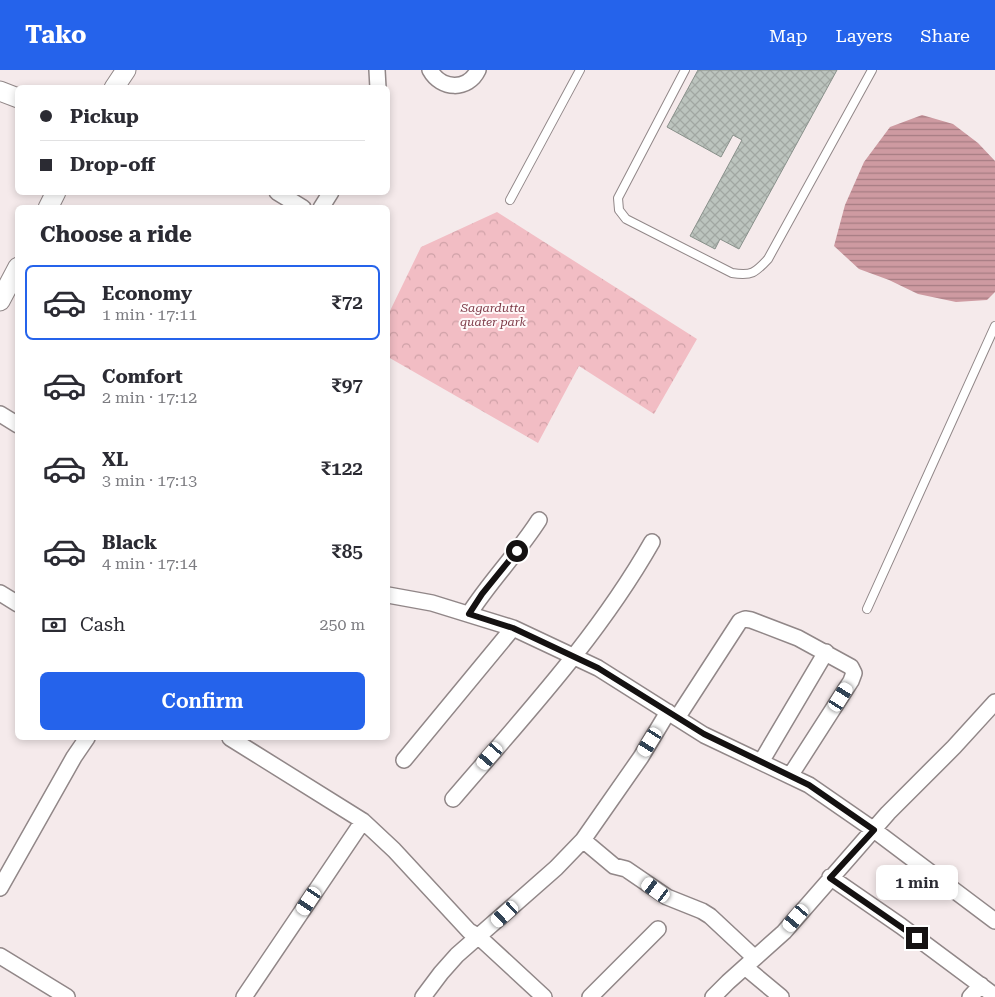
<!DOCTYPE html>
<meta charset="utf-8">
<style>
body{margin:0;font-family:"Roboto Serif",serif;background:#f7f7f7;color:#2b2b33;height:100vh;display:flex;flex-direction:column;font-size:19px;white-space:nowrap}
*{box-sizing:border-box;margin:0}
p{font-size:16px;color:#7c7c81}
.icon{flex:none;width:28px;height:28px;fill:none;stroke:currentColor;stroke-width:2;stroke-linecap:round;stroke-linejoin:round}
.map{position:relative;flex:1;overflow:hidden}
.details{position:absolute;left:15px;top:135px;width:375px;height:535px;display:flex;flex-direction:column;background:#fff;border-radius:8px;box-shadow:0 2px 8px #0003}
.details>*{flex:none}
.banner{position:absolute;left:15px;top:15px;width:375px;height:110px;border-radius:8px;box-shadow:0 2px 8px #0003;display:grid;align-content:center;height:110px;padding:0 25px;background:#fff}
.end{position:absolute;width:22px;height:22px;margin:-11px;border:6px solid #141111;background:#fff;box-shadow:0 0 0 2px #fff}
.from{border-radius:50%}
.bubble{position:absolute;height:35px;border-radius:8px;background:#fff;box-shadow:0 2px 8px #0003;font-size:16px;font-weight:600;line-height:35px;text-align:center}
.car{position:absolute;width:15px;height:30px;margin:-15px -8px;border-radius:6px;box-shadow:0 0 4px 1px #0007;background:linear-gradient(#fff 24%,#345 0 40%,#fff 0 76%,#345 0 86%,#fff 0)}
.banner b{display:flex;align-items:center;gap:18px;height:48px;font-size:19px}
.banner b+b{border-top:1px solid #e1e1e2}
.banner i{width:12px;height:12px;background:#2b2b33}
ul{padding:0;list-style:none}
li{display:flex;align-items:center;gap:15px;height:75px;margin:0 10px 8px;padding:0 15px;border:2px solid transparent;border-radius:8px}
li div{flex:1}
li b{display:block;font-size:19px}
li em{font-style:normal;font-weight:600}
li.current{border-color:#2563eb}
li>.icon{width:45px;height:45px;stroke-width:1.5}
h2{padding:0 25px;font-size:22px;line-height:60px}
.pay{display:flex;align-items:center;gap:12px;height:55px;padding:0 25px;font-size:19px}
.pay p{margin-inline-start:auto}
.action{display:flex;gap:10px;margin-top:auto;padding:10px 25px}
.action a{flex:1;height:58px;border-radius:8px;background:#2563eb;color:#fff;font-size:20px;font-weight:600;line-height:58px;text-align:center}
header{display:flex;align-items:center;gap:30px;box-sizing:border-box;height:70px;padding:0 25px;background:#2563eb;color:#fff}
header strong{font-size:24px}
nav{display:flex;gap:28px;margin-inline-start:auto;font-size:18px}
.map>svg:first-child{display:block}
.park{fill:url(#park-crowns)}
.water{fill:url(#water-rules)}
.building{fill:url(#building-cross-hatch);stroke:#88908a}
.lines{fill:none;stroke-linecap:round;stroke-linejoin:round}
.service-casing{stroke:#918788;stroke-width:10}
.minor-casing{stroke:#918788;stroke-width:18}
.tertiary-casing{stroke:#918788;stroke-width:21}
.service{stroke:#fff;stroke-width:8}
.minor{stroke:#fff;stroke-width:15}
.tertiary{stroke:#fff;stroke-width:19}
.route{stroke:#141111;stroke-width:6}
.labels{text-anchor:middle;dominant-baseline:central;stroke-width:4;stroke-linejoin:round;paint-order:stroke}
.park-label{font-size:12px;font-style:italic;fill:#7e3b48;stroke:#fff8f9}
</style>
<header>
<strong>Tako</strong>
<nav><a>Map</a><a>Layers</a><a>Share</a></nav>
</header>
<div class="map">
<svg width="995" height="927" viewBox="0 0 995 927">
<defs>
<pattern id="park-crowns" width="20" height="18" patternUnits="userSpaceOnUse" patternTransform="scale(1.25)"><rect width="20" height="18" fill="#f2bdc4"/><path d="M2 6a3 3 0 1 1 6 0M12 15a3 3 0 1 1 6 0" fill="none" stroke="#cfa1a7"/></pattern>
<pattern id="water-rules" width="6" height="5" patternUnits="userSpaceOnUse" patternTransform="scale(1.25)"><rect width="6" height="5" fill="#ce9aa1"/><path d="M0 2.5h6" fill="none" stroke="#a67c82"/></pattern>
<pattern id="building-cross-hatch" width="8" height="8" patternUnits="userSpaceOnUse" patternTransform="scale(1.25)"><rect width="8" height="8" fill="#bcc4be"/><path d="M0 0l8 8M0 8l8-8" fill="none" stroke="#a1a7a2"/></pattern>
</defs>
<rect width="100%" height="100%" fill="#f5eaeb"/>
<path class="park" d="M497,142L697,269L654,344L579,296L538,373L388,287V245L421,177Z"/>
<path class="water" d="M922,45L953,54L978,73L995,91V222L987,230L956,232L918,224L889,210L859,199L834,176L845,135L864,92L890,57Z"/>
<path class="building" d="M698,0H837L739,179L720,169L715,179L690,166L742,70L733,65L721,87L667,57Z"/>
<g class="lines">
<g class="service-casing">
<path id="service" d="M685,0L618,128L619,140L626,149L732,203C752,206 755,203 768,189L872,0
M510,130L580,0
M867,539L995,256"/>
</g>
<g class="minor-casing">
<path id="minor" d="M377,0L378,18
M430,0C441,20 468,21 478,0
M277,122L303,138
M321,138L331,122
M0,344L18,355
M0,523L18,534
M388,525L432,533L513,558L598,598L704,665L809,715L874,760L995,851
M469,544C490,511 518,483 539,450
M677,648L740,551L745,549L751,550L798,568L851,597L854,603L851,611L790,706
M230,668L363,751L394,780L469,861L479,867L544,927
M404,690L513,558
M761,692L826,582
M453,729C524,646 598,567 652,472
M583,770L614,796L626,799L667,827L702,841L710,846L755,888
M830,807L901,856L995,926
M0,818L74,687L87,668
M0,886L67,927
M745,897L781,927
M244,927L363,751
M423,927L441,903L457,885L556,798L583,770L641,687L668,642
M590,927L658,859
M713,927L728,912L784,862L888,743L954,677L995,632
M970,927L981,915"/>
</g>
<g class="tertiary-casing">
<path id="tertiary" d="M114,18L126,0
M0,21L18,28
M48,138L56,122
M0,231L18,197"/>
</g>
<use href="#service" class="service"/>
<use href="#minor" class="minor"/>
<use href="#tertiary" class="tertiary"/>
</g>
<g class="lines">
<path class="route" d="M517,481L482,524L469,544L513,558L598,598L704,664L809,715L874,760L830,808L917,868"/>
</g>
<g class="labels">
<g class="park-label">
<text x="493" y="238">Sagardutta<tspan x="493" dy="14">quater park</tspan></text>
</g>
</g>
</svg>
<i class="end from" style="left:517px;top:481px"></i>
<i class="end" style="left:917px;top:868px"></i>
<div class="bubble" style="left:876px;top:795px;width:82px">1 min</div>
<i class="car" style="left:841px;top:627px;rotate:32deg"></i>
<i class="car" style="left:650px;top:672px;rotate:212deg"></i>
<i class="car" style="left:490px;top:686px;rotate:221deg"></i>
<i class="car" style="left:656px;top:820px;rotate:306deg"></i>
<i class="car" style="left:309px;top:831px;rotate:214deg"></i>
<i class="car" style="left:505px;top:844px;rotate:228deg"></i>
<i class="car" style="left:796px;top:848px;rotate:220deg"></i>
<div class="banner">
<b><i class="from"></i>Pickup</b>
<b><i></i>Drop-off</b>
</div>
<section class="details">
<h2>Choose a ride</h2>
<ul>
<li class="current"><svg class="icon" aria-label="car" viewBox="0 0 24 24"><path d="M5 17H2v-5l4-1 3-4h7l3 4 3 1v5h-3M9 17h6M6 11h13"/><circle cx="7" cy="17" r="2"/><circle cx="17" cy="17" r="2"/></svg><div><b>Economy</b><p>1 min · 17:11</p></div><em>₹72</em></li>
<li><svg class="icon" aria-label="car" viewBox="0 0 24 24"><path d="M5 17H2v-5l4-1 3-4h7l3 4 3 1v5h-3M9 17h6M6 11h13"/><circle cx="7" cy="17" r="2"/><circle cx="17" cy="17" r="2"/></svg><div><b>Comfort</b><p>2 min · 17:12</p></div><em>₹97</em></li>
<li><svg class="icon" aria-label="car" viewBox="0 0 24 24"><path d="M5 17H2v-5l4-1 3-4h7l3 4 3 1v5h-3M9 17h6M6 11h13"/><circle cx="7" cy="17" r="2"/><circle cx="17" cy="17" r="2"/></svg><div><b>XL</b><p>3 min · 17:13</p></div><em>₹122</em></li>
<li><svg class="icon" aria-label="car" viewBox="0 0 24 24"><path d="M5 17H2v-5l4-1 3-4h7l3 4 3 1v5h-3M9 17h6M6 11h13"/><circle cx="7" cy="17" r="2"/><circle cx="17" cy="17" r="2"/></svg><div><b>Black</b><p>4 min · 17:14</p></div><em>₹85</em></li>
</ul>
<div class="pay"><svg class="icon" aria-label="cash" viewBox="0 0 24 24"><path d="M3 7h18v10H3z"/><circle cx="12" cy="12" r="2"/></svg>Cash<p>250 m</p></div>
<div class="action"><a>Confirm</a></div>
</section>
</div>
